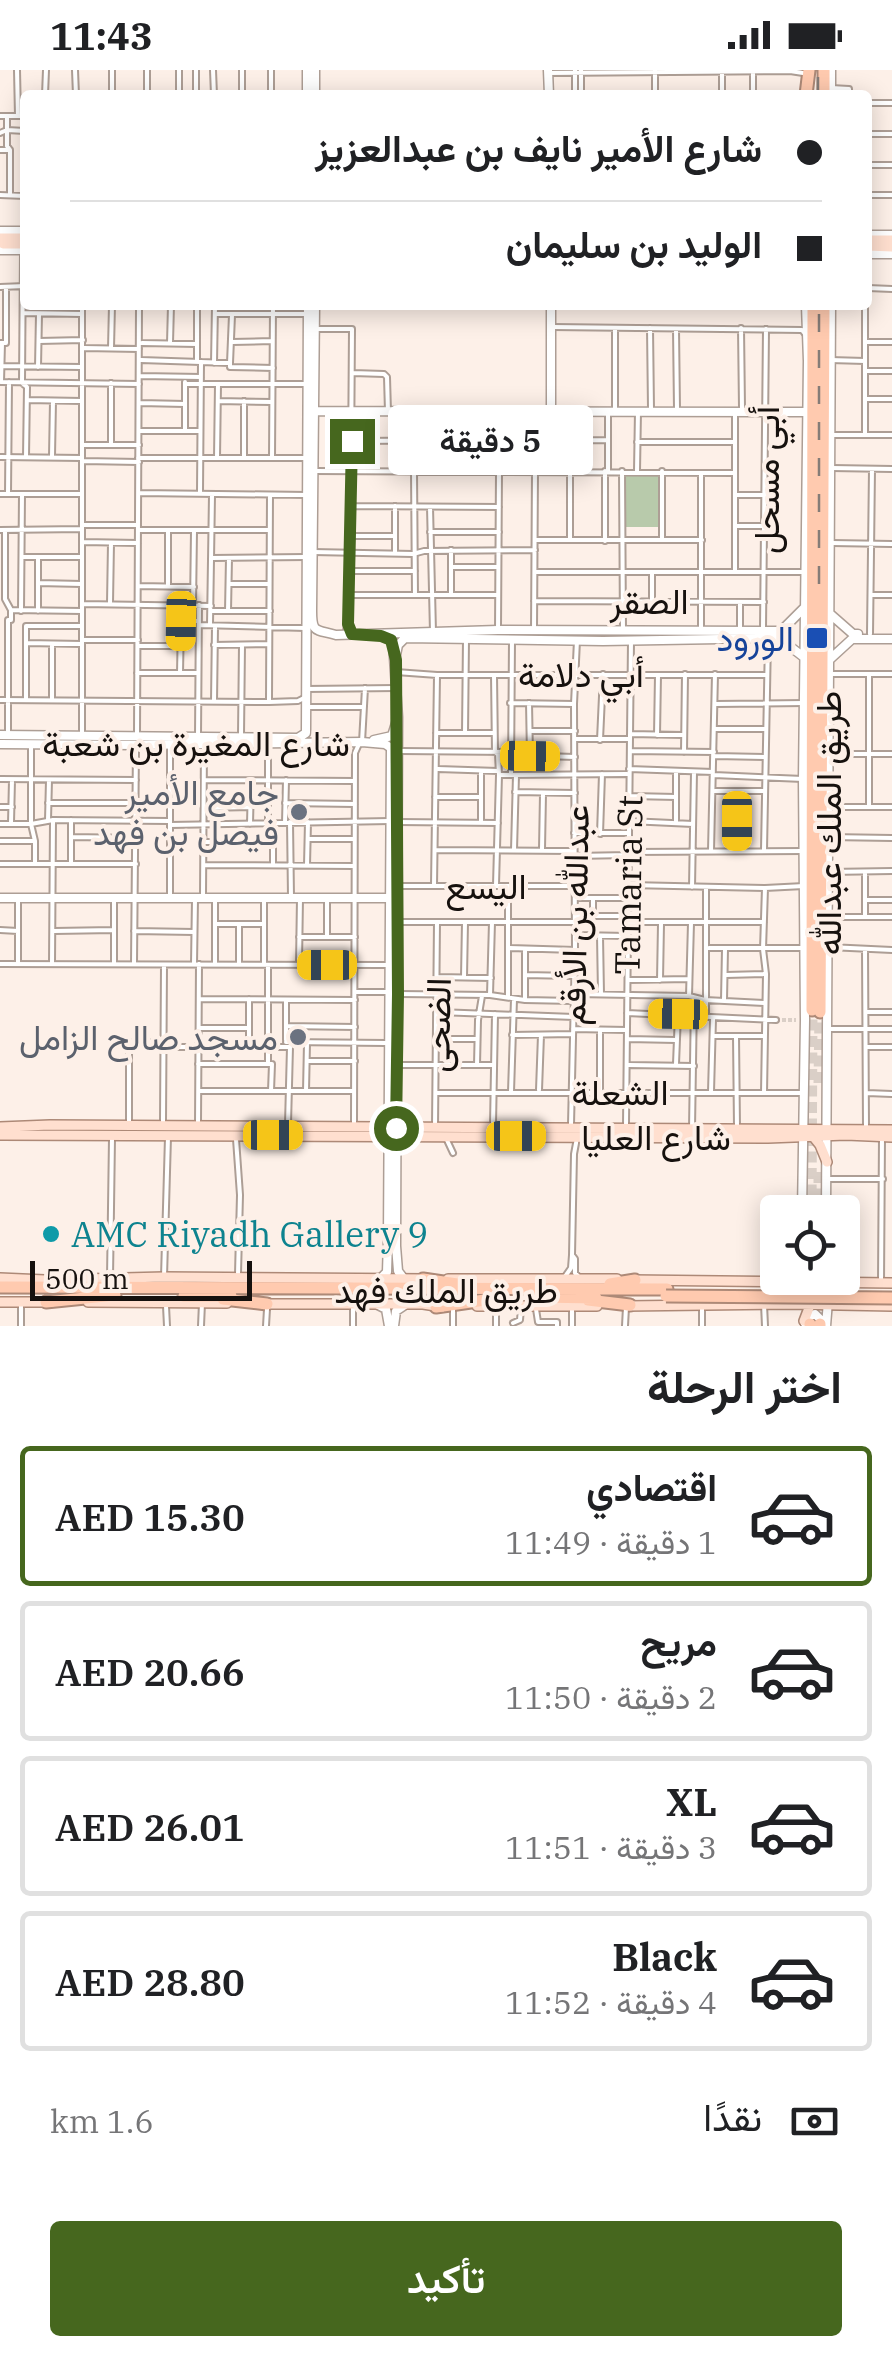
<!DOCTYPE html>
<html lang="ar">
<meta charset="utf-8">
<style>
body{margin:0;font-family:"IBM Plex Serif",Vazirmatn,serif;background:#f2f2f2;color:#202124;direction:rtl;height:100vh;display:flex;flex-direction:column;font-size:38px;white-space:nowrap}
*{box-sizing:border-box;margin:0}
p{font-size:32px;color:#757577}
.icon{flex:none;width:55px;height:55px;fill:none;stroke:currentColor;stroke-width:2;stroke-linecap:round;stroke-linejoin:round}
.map{position:relative;height:1256px;overflow:hidden;direction:ltr}
.panel{display:flex;flex-direction:column;background:#fff;flex:1}
.panel>*{flex:none}
.banner{position:absolute;left:20px;top:20px;width:852px;height:220px;border-radius:10px;box-shadow:0 5px 25px #0003;direction:rtl;display:grid;align-content:center;height:220px;padding:0 50px;background:#fff}
.buttons{position:absolute;left:760px;top:1125px;display:grid;gap:20px}
.buttons a{display:grid;place-items:center;width:100px;height:100px;border-radius:10px;background:#fff;box-shadow:0 5px 25px #0003;font-size:50px}
.scale{position:absolute;left:30px;bottom:25px;width:222px;box-sizing:border-box;padding-left:10px;border:5px solid #16110e;border-top:0;font-size:28px;line-height:35px;white-space:nowrap;color:#16110e;-webkit-text-stroke:8px #fdf0e8;paint-order:stroke}
.end{position:absolute;width:45px;height:45px;margin:-22px;border:12px solid #46671e;background:#fff;box-shadow:0 0 0 5px #fff}
.from{border-radius:50%}
.bubble{position:absolute;height:70px;border-radius:10px;background:#fff;box-shadow:0 5px 25px #0003;font-size:32px;font-weight:600;line-height:70px;text-align:center;direction:rtl}
.car{position:absolute;width:30px;height:60px;margin:-30px -15px;border-radius:12px;box-shadow:0 0 8px 2px #0007;background:linear-gradient(#f5c518 24%,#345 0 40%,#f5c518 0 76%,#345 0 86%,#f5c518 0)}
.banner b{display:flex;align-items:center;gap:35px;height:95px;font-size:38px}
.banner b+b{border-top:2px solid #e0e0e0}
.banner i{width:25px;height:25px;background:#202124}
ul{padding:0;list-style:none}
li{display:flex;align-items:center;gap:30px;height:140px;margin:0 20px 15px;padding:0 30px;border:5px solid #e0e0e0;border-radius:10px}
li div{flex:1}
li b{display:block;font-size:38px}
li em{font-style:normal;font-weight:600}
li.current{border-color:#46671e}
li>.icon{width:90px;height:90px;stroke-width:1.5}
h2{padding:0 50px;font-size:45px;line-height:120px}
.pay{display:flex;align-items:center;gap:25px;height:110px;padding:0 50px;font-size:38px}
.pay p{margin-inline-start:auto}
.primary-button{display:flex;gap:20px;margin-top:auto;padding:20px 50px}
.primary-button a{flex:1;height:115px;border-radius:10px;background:#46671e;color:#fff;font-size:40px;font-weight:600;line-height:115px;text-align:center}
.status{display:flex;justify-content:space-between;align-items:center;height:70px;padding:0 50px;background:#fff;direction:ltr}
.status svg{height:28px;fill:currentColor}
.map>svg:first-child{display:block}
.green{fill:#b8caab}
.lines{fill:none;stroke-linecap:round;stroke-linejoin:round}
.street-tunnel{stroke:#dacfc7;stroke-width:4;stroke-dasharray:4 2;stroke-linecap:butt}
.highway-tunnel{stroke:#dacfc7;stroke-width:11;stroke-dasharray:11 5.5;stroke-linecap:butt}
.street-casing{stroke:#ad9e95;stroke-width:8}
.secondary-casing{stroke:#ad9e95;stroke-width:11}
.primary-casing{stroke:#ad8977;stroke-width:12}
.highway-casing{stroke:#ad8977;stroke-width:15}
.street{stroke:#fff;stroke-width:4}
.secondary{stroke:#fff;stroke-width:8}
.primary{stroke:#ffdfcf;stroke-width:9}
.highway{stroke:#ffcaaf;stroke-width:11}
.rail{stroke:#857c77;stroke-width:2.5;stroke-dasharray:18 18;stroke-linecap:butt}
.highway-bridge-casing{stroke:#ad8977;stroke-width:15;stroke-linecap:butt}
.highway-bridge{stroke:#ffcaaf;stroke-width:11}
.route{stroke:#46671e;stroke-width:12}
.transit-dot{fill:#1a4fb4;stroke:#fdf0e8;stroke-width:4}
.worship-dot{fill:#6b7280;stroke:#fdf0e8;stroke-width:4}
.culture-dot{fill:#0f9aa8;stroke:#fdf0e8;stroke-width:4}
.labels{text-anchor:middle;dominant-baseline:central;stroke-width:8;stroke-linejoin:round;paint-order:stroke}
.street-label{font-size:35px;fill:#16110e;stroke:#fdf0e8}
.transit-label{font-size:35px;fill:#164399;stroke:#fdf0e8;text-anchor:end}
.worship-label{font-size:35px;fill:#5b616d;stroke:#fdf0e8;text-anchor:end}
.culture-label{font-size:35px;fill:#0d838f;stroke:#fdf0e8;text-anchor:start}
</style>
<div class="status"><b>11:43</b><svg viewBox="0 0 49 12"><path d="M0 12V9h3v3zM5 12V6h3v6zM10 12V3h3v9zM15 12V0h3v12zM26 1h20v11H26zM47 4h2v5h-2z"/></svg></div>
<div class="map">
<svg width="892" height="1256" viewBox="0 0 892 1256">
<rect width="100%" height="100%" fill="#fdf0e8"/>
<path class="green" d="M624,406H658V457H624Z"/>
<g class="lines">
<path class="street-tunnel" d="M776,950H796"/>
<path class="highway-tunnel" d="M819,1013L820,942
M819,1102V1142
M811,1142L812,940"/>
<g class="street-casing">
<path id="street" d="M17,0L18,46
M75,0L76,25
M147,0V25
M179,0V25
M213,0L214,25
M271,0V25
M575,0V25
M581,0V25
M722,1V25
M548,3L790,1L803,3
M831,18L849,19V25
M45,25L46,0
M112,25V0
M196,25V0
M242,25V0
M655,25V0
M753,25V1
M868,33H892
M0,46H25
M7,46V76L10,80V125
M0,63L7,60L25,61
M868,64H892
M0,80H10
M868,95H892
M0,125L25,126
M868,125H892
M23,180L22,313L27,317L26,387
M0,217L25,216
M868,218L892,219
M23,243L82,244
M215,244H308
M553,257L802,260L806,265
M650,258L651,339
M741,258L742,338
M315,259H352L350,525L346,562
M676,259L677,339
M39,271L83,270
M232,272L272,271
M867,272H892
M0,273H6V217
M2,273L1,312L139,314
M142,273L197,274
M170,273L171,235
M84,278L139,279
M111,278L112,235
M141,290L230,293V297L273,298
M197,290V235
M830,290L865,291
M214,293L215,235
M230,293L232,245
M1,296L81,297
M38,297L39,244
M867,301H892
M353,303L384,304L387,307L388,342
M140,306L201,307
M185,314H307
M867,329H892
M27,330L82,331
M218,331L272,332
M140,333L185,334
M615,339V258
M532,342V401
M735,342V502
M140,361H200
M185,361V312
M865,364V235
M830,365H892
M352,371L502,370
M532,371L608,370
M637,372H735
M83,375H139
M111,375V313
M52,386L53,331
M0,387L82,388
M244,387V331
M138,388H307
M217,388L218,314
M272,388L273,235
M83,391L139,392
M832,398L892,399
M314,401L734,403
M399,401V341
M414,401L415,525
M449,401L450,341
M502,401L503,342
M608,401V342
M622,401L623,561
M637,401L638,341
M570,402V470
M200,422L201,292
M139,423L307,425
M0,424H82
M8,424L9,312
M735,425H766
M351,436L499,437
M430,437L433,562
M83,455H138
M735,456H766
M0,460L82,459
M5,460V529L11,540V550H8V665
M138,460H268
M430,462H499
M350,466H394
M535,470H702
M662,470V401
M605,471V401
M83,472L138,473
M832,473L892,474
M313,482L413,484L424,481L535,480
M395,482V436
M22,487H81
M212,488L306,487
M451,497H498
M350,501H415
M535,502H806
M38,513L82,514
M229,514H269
M139,516L194,517
M168,516V461
M350,525H498
M451,525V480
M872,525H892
M534,531L764,532
M652,532V503
M110,533L111,473
M82,534L211,536
M193,535L194,461
M12,540L82,541
M21,541L22,424
M38,541V487
M211,541H270
M228,541L229,488
M200,555L305,558
M210,555L212,425
M701,558V403
M740,558V532
M763,559L766,259
M498,560L499,401
M534,560L535,401
M870,564L872,399
M82,570H138
M26,573L82,574
M214,575L269,574
M138,576H181
M396,602L437,605H766
M137,603H198
M180,603L181,551H199
M832,604H892
M869,604V737
M494,605L495,682L498,684L499,705L627,704
M306,619L396,618
M52,629V574
M0,630L269,632L298,631L304,628
M26,630V556H82
M269,630L270,425
M214,631L215,557
M510,633L574,634
M529,633L530,686
M715,634L805,633
M309,637H364
M715,659H766
M530,661H575
M436,663H494
M465,663L466,569
M630,664L683,665
M82,665V235
M137,665L139,235
M241,665L242,575
M657,665L658,605
M198,666L199,535
M575,669H630
M600,670L603,604
M362,672L365,618
M31,673V754L35,771V793
M401,681L511,682
M630,681L714,682
M684,682L685,604
M832,684H892
M511,685L575,687
M715,686L765,687
M438,699L498,701
M629,699L713,702
M511,704L512,570
M714,705L803,709
M0,709L136,710
M205,710L355,711
M715,721H765
M737,721V781
M515,722L575,723
M631,726L676,727
M435,727H480
M48,733H136
M285,733L355,734
M0,737H12
M829,737H892
M205,738L251,737
M48,750L49,710
M481,751V701
M629,751L693,754
M290,752L291,827
M398,752L498,753
M11,753L12,710
M285,753L286,710
M676,753V703
M0,754H31L53,750L170,751
M250,754L251,711
M268,754V674
M170,755L390,751
M273,755V795
M574,763H629
M600,764L602,704
M71,767L136,768
M829,767L892,768
M308,769H353
M0,771H35
M204,772H273
M542,779L543,724
M436,780L574,781
M514,780L516,705
M764,780L768,569
M711,781L715,604
M629,782L804,781
M574,786L629,785
M0,794H136
M71,794V750
M204,795L354,796
M307,795L308,752
M829,802L892,801
M865,802V847
M496,815L499,705
M629,815L765,818L804,816
M399,816H575
M434,816L437,606
M508,817V927
M692,817L694,702
M170,825V675
M203,827L204,674
M18,828V893
M264,828V893
M577,828H627
M865,830H892
M575,846H628
M593,846V828
M829,847H892
M400,852H575
M629,852H764
M215,854H264
M0,860L18,861
M54,861L114,860
M134,861L194,862
M577,865L627,866
M600,866L601,924
M299,867H355
M327,867V828
M829,877L892,880
M510,878L575,880
M709,878H804
M865,880L866,1056
M114,893V827
M215,893V827
M299,893L300,828
M0,894L390,895
M52,894L53,750
M134,894L136,675
M194,894L195,829
M239,894V854
M525,905L574,906
M726,905L766,904
M438,907L491,908
M464,907L465,852
M629,910L689,909
M660,910L661,854
M355,922H390
M399,924L490,925L525,930L574,931
M575,924L689,926L705,930L764,933
M490,925L492,852
M689,926L691,853
M199,929L355,930
M525,929V879
M286,930V970
M724,930L725,879
M438,942L574,947
M867,942H892
M627,943L776,950
M706,947V817
M286,956L355,957
M199,958H249
M573,959L627,960
M827,959H892
M512,965L573,964
M713,966H763
M736,966L737,1057
M437,969H477
M628,969L676,970
M286,972L386,973
M249,975V929
M163,977H290L288,1054
M867,977H892
M307,991H355
M198,994H272L271,1021
M268,994V895
M676,994L678,944
M399,995H494
M477,995L478,950L482,926
M629,995L694,996
M539,1020L541,965
M600,1020V960
M199,1021H354
M306,1021L307,973
M511,1022L514,929
M711,1022L713,949
M436,1023H804
M764,1023L766,904L763,879L765,818
M867,1023L892,1024
M163,1052L164,896
M354,1053L355,683L359,674
M198,1054L199,894
M493,1055L495,944
M571,1055L575,880L574,634L577,570
M626,1055L631,571
M129,1056V972H161
M435,1057L437,852
M692,1059L694,929
M446,1068L453,1083
M577,1068L574,1084L572,1185L575,1189V1203L578,1206
M236,1069L240,1125L238,1204
M827,1109H883
M164,1207L168,1067
M110,1208L112,1068
M564,1208L571,1198L572,1185
M881,1213L882,1067
M764,1234L765,1256
M702,1235V1256
M166,1236L167,1256
M453,1237V1256
M536,1239L538,1252H557V1256
M496,1240V1256
M513,1253L520,1250L521,1238
M21,1256V1232
M201,1256L202,1233
M266,1256L267,1239
M353,1256V1236
M572,1256V1236
M625,1256L626,1237"/>
</g>
<g class="secondary-casing">
<path id="secondary" d="M315,0V25
M548,0L549,25
M307,25V0
M831,25V0
M0,161H25
M868,165H892
M0,180H25
M868,184H892
M315,235L312,541C312,564 316,559 336,565L498,560L781,561L806,536
M551,235V342
M315,341L807,342
M829,543L853,564H858
M395,590L398,575L405,568L603,571L779,568L805,588
M828,591L852,569H892
M398,647L396,1176L398,1201L404,1209
M0,665L298,668L306,663L308,235
M374,670L392,666L398,647L393,573L387,567L378,565
M0,674L136,675L362,672L385,674L391,678L388,1170L387,1202L381,1208
M0,828H389
M802,1142L805,950L803,709L808,291L806,235
M826,1142L831,235
M378,1235L386,1239L389,1256
M805,1253L808,1247L815,1244L826,1255
M394,1256L396,1241L405,1235
M826,1256L828,1231"/>
</g>
<g class="primary-casing">
<path id="primary" d="M0,168H25
M870,170H892
M3,174H25
M868,176L892,177
M0,1057L50,1055L892,1060
M0,1065L768,1068L846,1065L892,1067
M812,1065L820,1075L827,1092
M0,1208L45,1210L164,1207L427,1209
M448,1209H617
M632,1210L892,1213
M0,1232H52
M88,1232L227,1233
M263,1234H423L442,1237
M477,1236H597
M627,1236L789,1234L892,1236
M804,1251L812,1230"/>
</g>
<g class="highway-casing">
<path id="highway" d="M824,0V25
M806,25L809,0
M812,940L813,235
M820,942L824,235
M423,1209L457,1214
M610,1214L635,1210
M0,1217L667,1219
M184,1226H231
M539,1227L596,1228
M223,1229L267,1234
M588,1230L630,1235
M46,1232L115,1225
M436,1237L485,1230L490,1226
M820,1254V1256
M810,1256V1254"/>
</g>
<use href="#street" class="street"/>
<use href="#secondary" class="secondary"/>
<use href="#primary" class="primary"/>
<use href="#highway" class="highway"/>
<path class="rail" d="M818,25V0
M819,514V236"/>
<g class="highway-bridge-casing">
<path id="highway-bridge" d="M781,1219L848,1220
M666,1226L892,1228"/>
</g>
<use href="#highway-bridge" class="highway-bridge"/>
</g>
<g class="lines">
<path class="route" d="M352,371L348,554L352,564L381,566L391,570L396,590L398,924L396,1058"/>
</g>
<rect class="transit-dot" x="805" y="556" width="24" height="24" rx="5"/>
<g class="worship-dot">
<circle cx="299" cy="742" r="10"/>
<circle cx="298" cy="967" r="10"/>
</g>
<circle class="culture-dot" cx="51" cy="1164" r="10"/>
<g class="labels">
<g class="street-label">
<text transform="translate(766 410) rotate(-90)">أبي مسحل</text>
<text x="649" y="531">الصقر</text>
<text x="581" y="604">أبي دلامة</text>
<text x="196" y="673">شارع المغيرة بن شعبة</text>
<text transform="translate(828 753) rotate(-90)">طريق الملك عبدالله</text>
<text transform="translate(628 815) rotate(-89)">Tamaria St</text>
<text x="486" y="816">اليسع</text>
<text transform="translate(574 845) rotate(-89)">عبدالله بن الأرقم</text>
<text transform="translate(437 955) rotate(-89)">الضحى</text>
<text x="620" y="1022">الشعلة</text>
<text x="656" y="1067">شارع العليا</text>
<text x="446" y="1220">طريق الملك فهد</text>
</g>
<g class="transit-label">
<text x="794" y="568">الورود</text>
</g>
<g class="worship-label">
<text x="279" y="722">جامع الأمير<tspan x="279" dy="40">فيصل بن فهد</tspan></text>
<text x="278" y="967">مسجد صالح الزامل</text>
</g>
<g class="culture-label">
<text x="71" y="1164">AMC Riyadh Gallery 9</text>
</g>
</g>
</svg>
<div class="buttons">
<a><svg class="icon" aria-label="locate" viewBox="0 0 24 24"><circle cx="12" cy="12" r="6"/><path d="M12 2v4M12 18v4M2 12h4M18 12h4"/></svg></a>
</div>
<div class="scale">500 m</div>
<i class="end from" style="left:396px;top:1058px"></i>
<i class="end" style="left:352px;top:371px"></i>
<div class="bubble" style="left:388px;top:335px;width:205px">5 دقيقة</div>
<i class="car" style="left:181px;top:551px;rotate:181deg"></i>
<i class="car" style="left:530px;top:686px;rotate:91deg"></i>
<i class="car" style="left:737px;top:751px;rotate:180deg"></i>
<i class="car" style="left:327px;top:895px;rotate:270deg"></i>
<i class="car" style="left:678px;top:944px;rotate:271deg"></i>
<i class="car" style="left:273px;top:1065px;rotate:90deg"></i>
<i class="car" style="left:516px;top:1066px;rotate:90deg"></i>
<div class="banner">
<b><i class="from"></i>شارع الأمير نايف بن عبدالعزيز</b>
<b><i></i>الوليد بن سليمان</b>
</div>
</div>
<section class="panel">
<h2>اختر الرحلة</h2>
<ul>
<li class="current"><svg class="icon" aria-label="car" viewBox="0 0 24 24"><path d="M5 17H2v-5l4-1 3-4h7l3 4 3 1v5h-3M9 17h6M6 11h13"/><circle cx="7" cy="17" r="2"/><circle cx="17" cy="17" r="2"/></svg><div><b>اقتصادي</b><p>1 دقيقة · 11:49</p></div><em>AED 15.30</em></li>
<li><svg class="icon" aria-label="car" viewBox="0 0 24 24"><path d="M5 17H2v-5l4-1 3-4h7l3 4 3 1v5h-3M9 17h6M6 11h13"/><circle cx="7" cy="17" r="2"/><circle cx="17" cy="17" r="2"/></svg><div><b>مريح</b><p>2 دقيقة · 11:50</p></div><em>AED 20.66</em></li>
<li><svg class="icon" aria-label="car" viewBox="0 0 24 24"><path d="M5 17H2v-5l4-1 3-4h7l3 4 3 1v5h-3M9 17h6M6 11h13"/><circle cx="7" cy="17" r="2"/><circle cx="17" cy="17" r="2"/></svg><div><b>XL</b><p>3 دقيقة · 11:51</p></div><em>AED 26.01</em></li>
<li><svg class="icon" aria-label="car" viewBox="0 0 24 24"><path d="M5 17H2v-5l4-1 3-4h7l3 4 3 1v5h-3M9 17h6M6 11h13"/><circle cx="7" cy="17" r="2"/><circle cx="17" cy="17" r="2"/></svg><div><b>Black</b><p>4 دقيقة · 11:52</p></div><em>AED 28.80</em></li>
</ul>
<div class="pay"><svg class="icon" aria-label="cash" viewBox="0 0 24 24"><path d="M3 7h18v10H3z"/><circle cx="12" cy="12" r="2"/></svg>نقدًا<p>1.6 km</p></div>
<div class="primary-button"><a>تأكيد</a></div>
</section>
